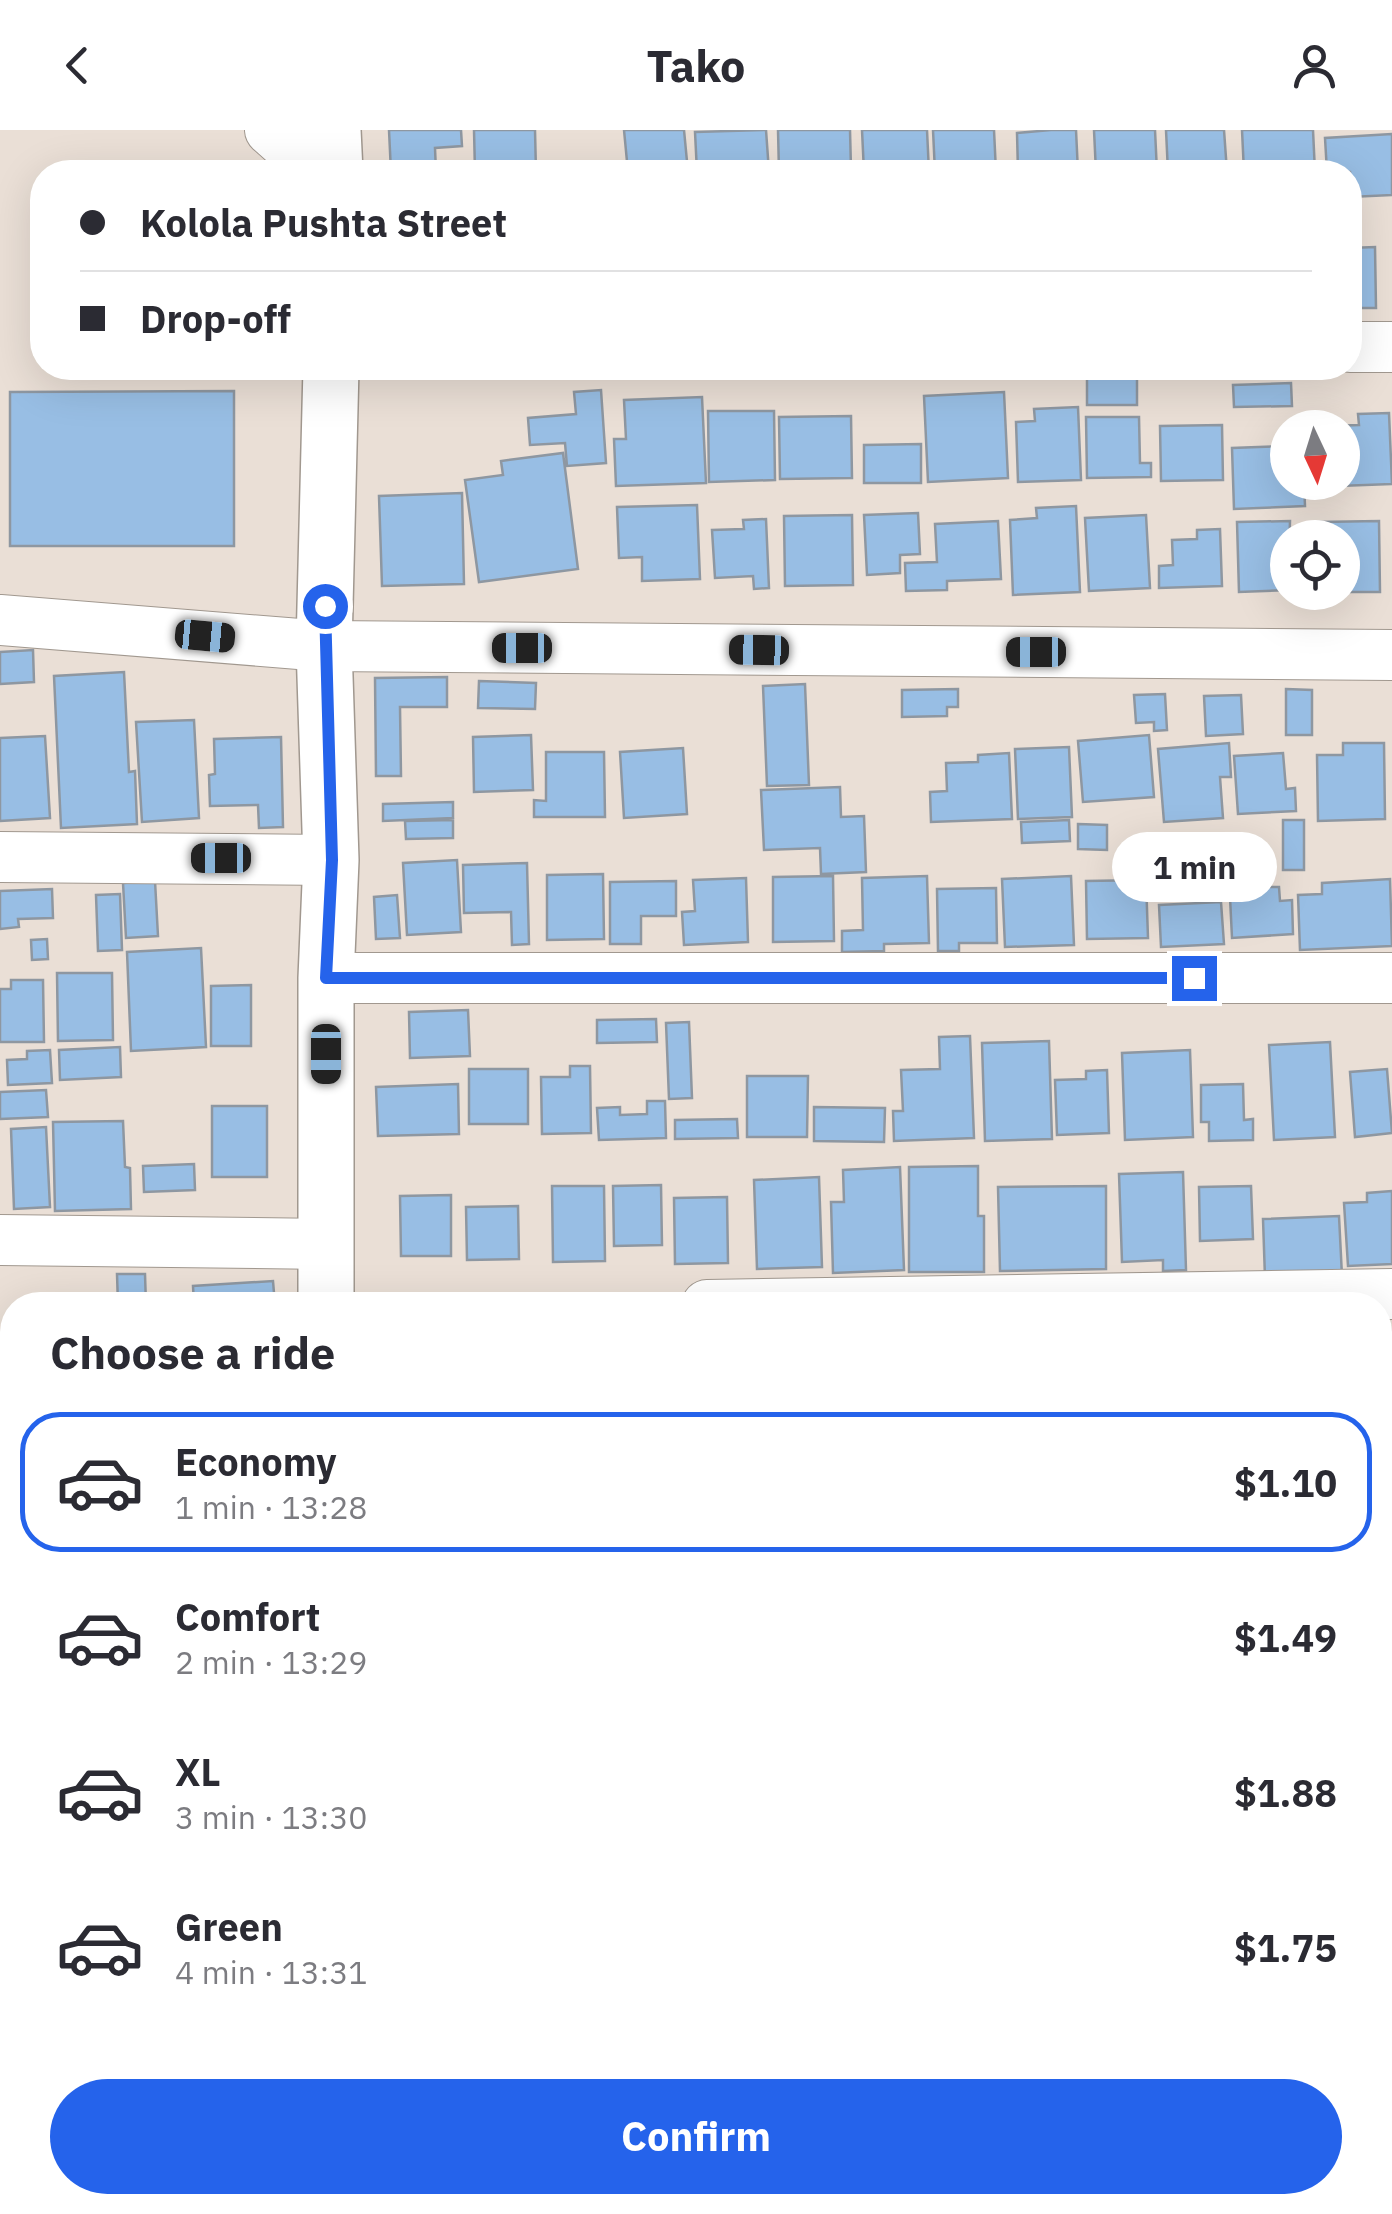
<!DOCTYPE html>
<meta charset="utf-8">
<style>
body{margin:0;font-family:"IBM Plex Sans",sans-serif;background:#f2f2f3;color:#2b2b33;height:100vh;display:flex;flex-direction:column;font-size:38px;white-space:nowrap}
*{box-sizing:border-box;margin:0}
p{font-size:32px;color:#7c7c81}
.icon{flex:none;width:55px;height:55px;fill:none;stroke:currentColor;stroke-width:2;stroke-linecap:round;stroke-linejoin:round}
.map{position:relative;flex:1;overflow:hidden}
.details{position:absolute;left:0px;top:1162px;width:1392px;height:922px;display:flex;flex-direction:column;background:#fff;border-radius:40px 40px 0 0;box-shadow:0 10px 40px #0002}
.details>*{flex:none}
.guide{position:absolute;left:30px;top:30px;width:1332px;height:220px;border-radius:40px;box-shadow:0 10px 40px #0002;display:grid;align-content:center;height:220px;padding:0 50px;background:#fff}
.needle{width:65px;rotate:176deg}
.fabs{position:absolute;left:1270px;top:280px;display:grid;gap:20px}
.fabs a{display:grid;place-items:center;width:90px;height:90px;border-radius:50%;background:#fff;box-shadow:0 10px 40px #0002;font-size:50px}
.end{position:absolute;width:45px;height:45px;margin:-22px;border:12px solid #2563eb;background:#fff;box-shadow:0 0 0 5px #fff}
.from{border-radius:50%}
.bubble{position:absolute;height:70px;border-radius:35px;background:#fff;box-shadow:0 10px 40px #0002;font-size:32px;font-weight:800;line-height:70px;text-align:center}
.car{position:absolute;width:30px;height:60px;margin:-30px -15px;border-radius:12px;box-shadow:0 0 8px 2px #0007;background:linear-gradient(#222 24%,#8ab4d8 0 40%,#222 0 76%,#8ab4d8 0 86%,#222 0)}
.guide b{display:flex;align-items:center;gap:35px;height:95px;font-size:38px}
.guide b+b{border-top:2px solid #e1e1e2}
.guide i{width:25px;height:25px;background:#2b2b33}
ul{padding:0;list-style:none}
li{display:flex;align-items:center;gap:30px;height:140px;margin:0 20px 15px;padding:0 30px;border:5px solid transparent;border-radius:40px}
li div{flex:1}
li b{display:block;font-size:38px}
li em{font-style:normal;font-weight:800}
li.on{border-color:#2563eb}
li>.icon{width:90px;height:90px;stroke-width:1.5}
h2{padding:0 50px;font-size:45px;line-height:120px}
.action{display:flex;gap:20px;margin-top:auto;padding:20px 50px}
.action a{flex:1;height:115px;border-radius:60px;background:#2563eb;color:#fff;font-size:40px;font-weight:800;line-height:115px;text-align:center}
header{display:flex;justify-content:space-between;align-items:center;height:130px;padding:0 50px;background:#fff;font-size:45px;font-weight:800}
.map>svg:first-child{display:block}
.building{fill:#98bee4;stroke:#8e97a1;stroke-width:2.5}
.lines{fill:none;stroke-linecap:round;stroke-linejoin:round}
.minor-casing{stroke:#a1988f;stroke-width:52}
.major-casing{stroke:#a1988f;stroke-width:58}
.minor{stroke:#fff;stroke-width:50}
.major{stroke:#fff;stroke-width:55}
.route{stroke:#2563eb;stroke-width:12}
</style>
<header><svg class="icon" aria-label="back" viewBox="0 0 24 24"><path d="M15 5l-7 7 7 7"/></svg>Tako<svg class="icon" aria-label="person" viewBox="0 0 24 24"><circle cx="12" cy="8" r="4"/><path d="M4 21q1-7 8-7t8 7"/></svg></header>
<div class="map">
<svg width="1392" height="2084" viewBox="0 0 1392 2084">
<rect width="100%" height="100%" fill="#eadfd6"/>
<path class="building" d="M389,0H461L462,16L435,18L436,42H391Z
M474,0H535L536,42H475Z
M624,0H684L688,42H628Z
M766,0L769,42H697L695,2Z
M778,0H850L851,39H859V42H779Z
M862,0H927L929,42H864Z
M933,0H994L996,42H935Z
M1051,0H1076L1078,42H1018L1017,3Z
M1094,0H1155L1157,42H1096Z
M1166,0H1224L1227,42H1168Z
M1242,0H1313L1315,42H1244Z
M1392,4V65L1350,67V42H1327L1325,8Z
M1375,117L1376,178H1350V118Z
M1087,248H1137V275H1087Z
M1291,253L1292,276L1234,277L1233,255Z
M601,260L606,333L567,336L565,313L530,315L528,288L576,284L574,262Z
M234,261V416H10V262Z
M1004,262L1008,348L928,352L924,266Z
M702,267L706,353L616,356L614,309H626L624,270Z
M1078,277L1081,350L1018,352L1016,292L1035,291L1034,279Z
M708,281H774L775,350L709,352Z
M1389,283L1392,354L1312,357V352H1342V298L1327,296L1359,295L1358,284Z
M851,286L852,348L780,349L779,287Z
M1086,287H1139L1140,333H1151V347L1087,348Z
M1222,295L1223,350L1161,351L1160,296Z
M921,314V353H864V315Z
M1288,316V352H1304L1305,376L1234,379L1232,318Z
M563,323L578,439L479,452L465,350L503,345L501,331Z
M462,363L464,454L382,456L379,366Z
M697,375L700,449L642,451V427L619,428L617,377Z
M1076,376L1080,462L1013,465L1010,390L1037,388L1036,378Z
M918,383L920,424L900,425V443L867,445L864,385Z
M852,385L853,455L785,456L784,386Z
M1146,385L1150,458L1089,461L1085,388Z
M766,389L769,458L754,459L753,446L715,448L712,400L744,399L743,390Z
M998,391L1001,449L947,451V460L906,461L905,433L937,432L935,394Z
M1290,391L1288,460L1239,462L1237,392Z
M1379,391L1380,462H1342V408H1318V392Z
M1220,399L1222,456L1159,458V436L1173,435L1172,410L1197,409V400Z
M33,520L34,552L0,554V522Z
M124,542L129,642L135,641L137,694L61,698L54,546Z
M447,547V577H400L401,646H376L375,548Z
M479,551L536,553L535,579L478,578Z
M805,554L809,655L767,656L763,556Z
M958,559V577H947V586L902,587V560Z
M1286,559L1312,560V605H1286Z
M1165,564L1167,600L1154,601V592L1136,593L1134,565Z
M1241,565L1243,604L1206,606L1204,566Z
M194,590L199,688L142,692L136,592Z
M531,605L533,660L474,662L473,607Z
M1149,605L1154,667L1083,672L1078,611Z
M45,606L50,688L0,691V608Z
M281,607L283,697L259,698L258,675L210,676L209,645L215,644L214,609Z
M1229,613L1231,647H1220L1223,688L1164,692L1158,619Z
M1343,613H1384L1385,689L1318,691L1317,625H1343Z
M1069,617L1072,687L1018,689L1015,619Z
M683,618L687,684L624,688L620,622Z
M546,622H604L605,687H534V670L546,671Z
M1009,623L1012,689L931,692L930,662L947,661L946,633L978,632V625Z
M1283,623L1286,659L1295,658L1296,681L1238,684L1234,626Z
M840,657L841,687L864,686L866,742L821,744L820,718L764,720L761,660Z
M453,672V688L383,691V674Z
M453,690V708L406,709L405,691Z
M1069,690L1070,711L1022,713L1021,692Z
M1283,690H1304V740H1283Z
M1078,694L1107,695V720L1078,719Z
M457,730L461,802L407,805L403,733Z
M527,733L529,814L512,815L511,782L464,783L463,735Z
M603,744L604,809L547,810V745Z
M833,746L834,811L773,812V747Z
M927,746L929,813L884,814V821L842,822V801L863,800L862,748Z
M1071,746L1074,815L1005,817L1002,749Z
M1257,746L1258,757H1279L1280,771L1292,770L1293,804L1232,808L1229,747Z
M746,748L748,812L684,815L682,782L695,781L693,750Z
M1390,749L1392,816L1300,820L1298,765L1322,764V753Z
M1146,750L1148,808L1087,809L1086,751Z
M155,751L158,806L126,808L123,753Z
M676,751V786H641V814H610V752Z
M996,758L997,813H959V821H938L937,759Z
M52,759L53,788L18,789L19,797L0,799V761Z
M120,764L122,820L98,821L96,765Z
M397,765L400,808L376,809L374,767Z
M1221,772L1224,814L1161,817L1159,775Z
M47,809L48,829L32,830L31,810Z
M201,818L206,917L131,921L127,822Z
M57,843H112L113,910L58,911Z
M11,850H43L44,912H0V859H11Z
M251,855V916H211V856Z
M468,880L470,926L410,928L409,882Z
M656,889L657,912L597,913V890Z
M689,892L692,968L669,969L666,893Z
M970,906L974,1008L894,1011L893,981H903L901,940L940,939L939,907Z
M1049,911L1052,1009L985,1011L982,913Z
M1330,912L1335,1007L1274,1010L1269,915Z
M120,917L121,947L60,950L59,920Z
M50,920L52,953L8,955L7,930L27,929V921Z
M1190,920L1193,1007L1125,1010L1122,923Z
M570,936H590L591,1003L542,1004L541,947H570Z
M469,939H528V994H469Z
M1387,939L1392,1003L1355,1007L1350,942Z
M1107,940L1109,1003L1057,1005L1055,950L1086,949V941Z
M747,946H808L807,1007H747Z
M458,954L459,1004L378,1006L376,957Z
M1243,954L1244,990L1253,989V1010L1209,1011V992H1201V955Z
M46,960L48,987L0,989V962Z
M647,971H665L666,1008L599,1010L597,978L620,977V985L647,984Z
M212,976H267V1047H212Z
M814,977L885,978L884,1012L814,1011Z
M737,989L738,1008L675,1009V990Z
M123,991L125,1037L130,1038L131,1079L55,1081L53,992Z
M46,997L50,1077L14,1079L11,999Z
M194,1034L195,1060L144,1062L143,1036Z
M978,1036V1086H984V1142H909V1037Z
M900,1037L904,1140L833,1143L831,1072H844L843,1040Z
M1183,1042L1186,1140L1163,1141V1130L1122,1132L1119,1044Z
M819,1047L822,1137L757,1139L754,1050Z
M661,1055L662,1115L614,1116L613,1056Z
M552,1056H604L605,1131L553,1132Z
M1106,1056V1139L1000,1141L998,1057Z
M1251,1056L1253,1109L1200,1111L1199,1057Z
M1392,1061V1134L1348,1136L1344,1073L1367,1072V1063Z
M451,1065V1126H401L400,1066Z
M727,1067L728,1133L675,1134L674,1068Z
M518,1076L519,1129L467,1130L466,1077Z
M1339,1086L1342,1146L1265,1148L1263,1089Z
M117,1144H145L146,1175H118Z
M273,1151L275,1175H194L193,1156Z
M12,1218V1301L0,1302V1219Z
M1392,1281V1369H1387L1384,1282Z
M0,1358H12V1461L0,1462Z
M1392,1370V1448L1380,1449V1371Z
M1380,1548H1392V1621H1380Z
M1392,1657V1756H1380V1658Z
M0,1723H12V1780H0Z
M1392,1873V1937L1380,1938V1874Z
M0,1904H12V1992H0Z
M1380,1989H1392V2063L1380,2064Z
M0,2068H12V2072H35V2084H0Z
M51,2072H115V2084H51Z
M122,2072H186V2084H122Z
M199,2072H284V2084H199Z
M583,2072H612V2082L583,2083Z
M511,2074V2084H352V2076Z"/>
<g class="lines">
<g class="minor-casing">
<path id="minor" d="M270,0L317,42
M1350,217H1392
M0,490L324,516L1392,525
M0,727L331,730
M326,848H1392
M0,1110L328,1114
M707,1175L1392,1164
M0,1486H12
M1380,1492H1392
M1380,1790H1392
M0,1826H12
M649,2072V2084"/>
</g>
<g class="major-casing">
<path id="major" d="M333,0L335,42
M326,1175V848L331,730L324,516L331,238
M327,2072V2084"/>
</g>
<use href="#minor" class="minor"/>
<use href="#major" class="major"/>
</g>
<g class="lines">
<path class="route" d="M325,476L332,730L326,848H1194"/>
</g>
</svg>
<div class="fabs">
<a><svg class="needle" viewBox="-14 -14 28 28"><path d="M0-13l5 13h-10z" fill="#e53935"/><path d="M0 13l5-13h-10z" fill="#7c7c81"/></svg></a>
<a><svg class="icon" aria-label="locate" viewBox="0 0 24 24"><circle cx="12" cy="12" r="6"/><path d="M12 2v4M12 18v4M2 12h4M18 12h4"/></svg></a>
</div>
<i class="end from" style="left:325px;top:476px"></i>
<i class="end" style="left:1194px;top:848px"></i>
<div class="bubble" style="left:1112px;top:702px;width:165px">1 min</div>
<i class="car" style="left:205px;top:506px;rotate:95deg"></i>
<i class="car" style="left:522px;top:518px;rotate:270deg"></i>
<i class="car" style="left:759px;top:520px;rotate:271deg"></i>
<i class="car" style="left:1036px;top:522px;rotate:270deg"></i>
<i class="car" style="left:221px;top:728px;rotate:270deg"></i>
<i class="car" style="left:326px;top:924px;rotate:180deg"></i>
<div class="guide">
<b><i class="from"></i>Kolola Pushta Street</b>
<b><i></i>Drop-off</b>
</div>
<section class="details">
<h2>Choose a ride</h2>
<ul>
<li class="on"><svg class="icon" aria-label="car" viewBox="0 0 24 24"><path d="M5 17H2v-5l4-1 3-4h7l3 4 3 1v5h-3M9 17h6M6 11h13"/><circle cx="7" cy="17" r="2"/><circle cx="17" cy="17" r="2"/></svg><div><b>Economy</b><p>1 min · 13:28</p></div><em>$1.10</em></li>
<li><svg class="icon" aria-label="car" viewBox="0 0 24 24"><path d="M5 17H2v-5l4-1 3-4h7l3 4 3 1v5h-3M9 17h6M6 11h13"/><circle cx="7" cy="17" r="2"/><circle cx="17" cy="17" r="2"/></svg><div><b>Comfort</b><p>2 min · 13:29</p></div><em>$1.49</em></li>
<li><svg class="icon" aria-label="car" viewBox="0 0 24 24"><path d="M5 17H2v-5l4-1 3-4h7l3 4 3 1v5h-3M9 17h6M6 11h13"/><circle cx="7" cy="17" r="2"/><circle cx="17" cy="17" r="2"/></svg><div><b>XL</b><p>3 min · 13:30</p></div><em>$1.88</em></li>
<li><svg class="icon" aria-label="car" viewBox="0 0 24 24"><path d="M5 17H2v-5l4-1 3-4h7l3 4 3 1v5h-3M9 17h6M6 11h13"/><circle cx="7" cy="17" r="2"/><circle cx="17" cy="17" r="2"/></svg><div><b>Green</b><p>4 min · 13:31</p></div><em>$1.75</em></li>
</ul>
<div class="action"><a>Confirm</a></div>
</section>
</div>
